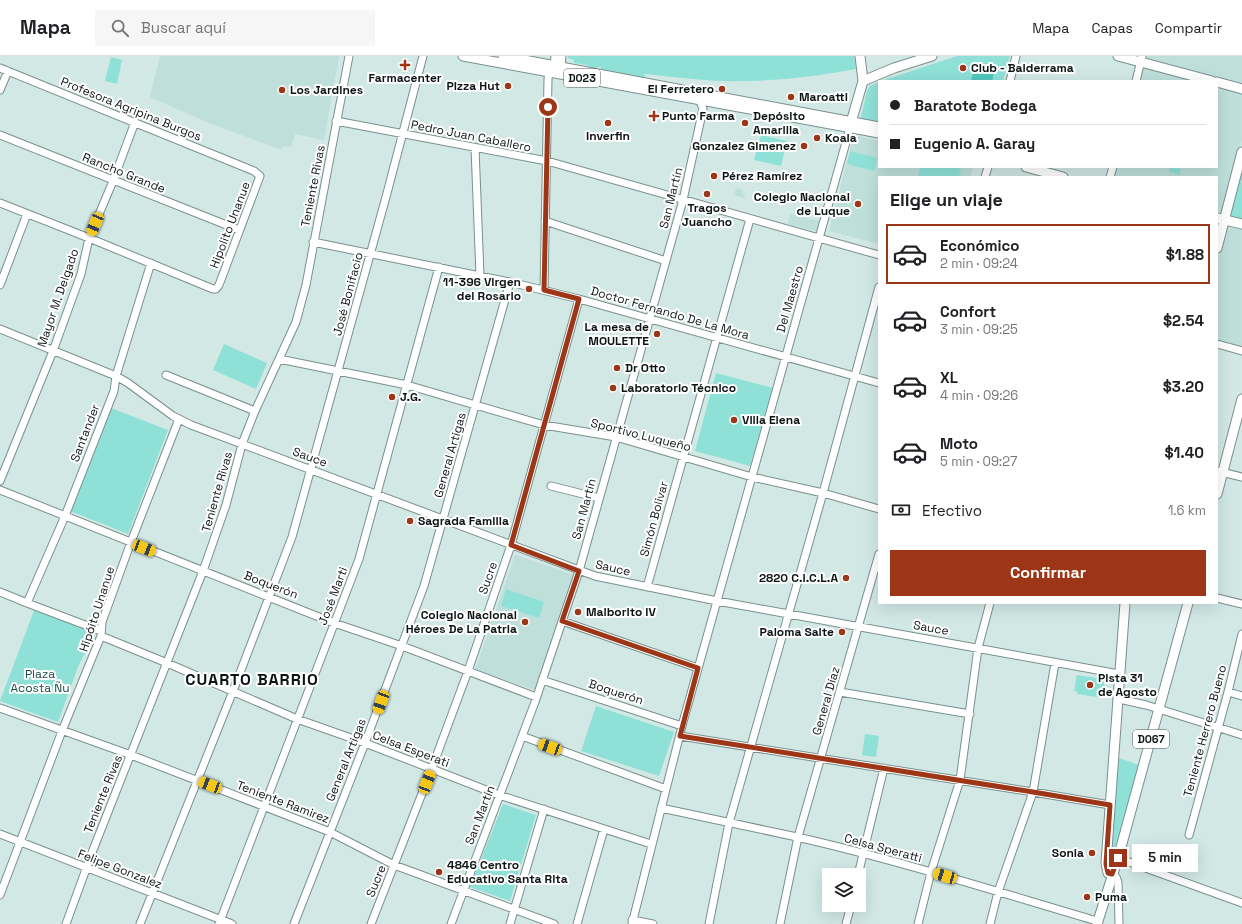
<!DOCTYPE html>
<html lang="es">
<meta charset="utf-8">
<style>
body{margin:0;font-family:"Space Grotesk",sans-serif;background:#f6f6f6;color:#202124;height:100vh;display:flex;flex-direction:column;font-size:15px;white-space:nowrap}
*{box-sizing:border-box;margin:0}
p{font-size:13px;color:#757577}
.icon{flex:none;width:22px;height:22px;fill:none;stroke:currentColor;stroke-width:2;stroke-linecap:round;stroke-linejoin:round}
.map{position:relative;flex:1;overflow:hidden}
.panel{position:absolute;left:878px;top:120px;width:340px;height:428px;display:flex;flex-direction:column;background:#fff;border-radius:0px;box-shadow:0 4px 16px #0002}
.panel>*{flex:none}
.hud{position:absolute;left:878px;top:24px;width:340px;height:88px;border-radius:0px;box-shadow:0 4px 16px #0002;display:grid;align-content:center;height:88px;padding:0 12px;background:#fff}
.controls{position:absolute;left:822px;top:812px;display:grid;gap:8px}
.controls a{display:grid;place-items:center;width:44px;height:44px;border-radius:0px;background:#fff;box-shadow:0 4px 16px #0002;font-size:20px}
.end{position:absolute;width:18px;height:18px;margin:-9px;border:5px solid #9d3517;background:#fff;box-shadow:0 0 0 2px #fff}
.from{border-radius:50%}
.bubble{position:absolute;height:28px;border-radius:0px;background:#fff;box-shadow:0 4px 16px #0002;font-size:13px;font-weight:700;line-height:28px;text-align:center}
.car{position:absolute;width:12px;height:24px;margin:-12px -6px;border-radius:5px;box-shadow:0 0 3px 1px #0007;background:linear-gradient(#f5c518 24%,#345 0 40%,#f5c518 0 76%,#345 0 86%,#f5c518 0)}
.hud b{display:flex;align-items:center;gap:14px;height:38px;font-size:15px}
.hud b+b{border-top:1px solid #e0e0e0}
.hud i{width:10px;height:10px;background:#202124}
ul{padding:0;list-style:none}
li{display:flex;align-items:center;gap:12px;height:60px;margin:0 8px 6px;padding:0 4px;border:2px solid transparent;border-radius:0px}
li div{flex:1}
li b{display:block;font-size:15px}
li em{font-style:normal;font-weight:700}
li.on{border-color:#9d3517}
li>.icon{width:36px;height:36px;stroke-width:1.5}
h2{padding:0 12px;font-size:18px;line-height:48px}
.pay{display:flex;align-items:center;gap:10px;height:44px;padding:0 12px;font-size:15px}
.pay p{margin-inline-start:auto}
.primary-button{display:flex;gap:8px;margin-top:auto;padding:8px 12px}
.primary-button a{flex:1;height:46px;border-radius:0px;background:#9d3517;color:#fff;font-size:16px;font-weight:700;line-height:46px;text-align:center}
header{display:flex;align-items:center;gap:24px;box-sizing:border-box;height:56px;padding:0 20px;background:#fff;border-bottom:1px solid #e0e0e0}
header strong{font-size:19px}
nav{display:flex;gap:22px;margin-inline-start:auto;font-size:14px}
.search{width:280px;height:36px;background:#f6f6f6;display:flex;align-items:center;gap:10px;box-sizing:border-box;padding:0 14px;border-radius:0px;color:#757577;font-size:15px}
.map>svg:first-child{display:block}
.built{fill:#bedfda}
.green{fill:#8fe1d8}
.water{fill:#51c7bc}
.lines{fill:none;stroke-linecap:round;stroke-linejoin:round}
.minor-casing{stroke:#7a908d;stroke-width:9}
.major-casing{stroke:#7a908d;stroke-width:11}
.minor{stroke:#fff;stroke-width:7}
.major{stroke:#fff;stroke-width:9}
.route{stroke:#9d3517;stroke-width:5}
.poi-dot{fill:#9d3517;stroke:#fff;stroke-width:1.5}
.labels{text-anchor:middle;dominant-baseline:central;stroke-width:4;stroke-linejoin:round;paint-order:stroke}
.shield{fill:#fff;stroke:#565b5a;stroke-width:1}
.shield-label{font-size:11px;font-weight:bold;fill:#0d1514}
.poi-label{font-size:12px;font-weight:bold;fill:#0d1514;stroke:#fff;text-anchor:start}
.street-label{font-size:12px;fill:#0d1514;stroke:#fff}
.park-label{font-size:12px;fill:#164a45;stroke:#fff}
.district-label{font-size:16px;font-weight:bold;letter-spacing:1px;fill:#0d1514;stroke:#fff}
</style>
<header>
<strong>Mapa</strong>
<div class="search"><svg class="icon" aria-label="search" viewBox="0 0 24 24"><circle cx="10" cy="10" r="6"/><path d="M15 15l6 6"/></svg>Buscar aquí</div>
<nav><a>Mapa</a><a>Capas</a><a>Compartir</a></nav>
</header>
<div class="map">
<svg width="1242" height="868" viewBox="0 0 1242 868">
<rect width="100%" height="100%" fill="#d1e8e5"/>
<path class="built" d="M160,0H339L324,84L295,78L291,91L282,90V94L209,67L150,41Z
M1146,0H1242V29L1148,4L1146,3Z
M1144,11L1201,25H1139L1142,15Z
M1217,29L1242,36V84L1223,157L1221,159L1217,158V121H1114L1116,111H1217Z
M854,79L879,85V111H973L970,121H879V188L829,175Z
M736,132L743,134L742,138L745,139L744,142L734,139Z
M790,158L820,165L818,173L815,175L788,168Z
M1227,169L1242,171V291L1217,285V205Z
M515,499L574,519L535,634L475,614Z"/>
<path class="green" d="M568,0H854L856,13C818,20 780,25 741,25C709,26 676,21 644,18L646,23L604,16L600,11H597L594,15L592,14L587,9L574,7V4L568,2Z
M957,0H1010L1003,25H881Z
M111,1L122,4L117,28L105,25Z
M879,26V69L860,65L867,35L870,30Z
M761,79L787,85L781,110L754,104Z
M850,95L877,102L874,115L847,108Z
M1242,109V164L1233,162L1230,159Z
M920,111H953L961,113L959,121H918Z
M1170,111L1181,113L1180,119L1169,116Z
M224,288L267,307L256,333L213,314Z
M716,317L773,332L750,410L695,395Z
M111,352L168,374L128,478L70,455Z
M506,533L544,546L539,562L501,550Z
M35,552L92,572L88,583L91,585L78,611L58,666L0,645Z
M1077,619L1105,623L1103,642L1077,638V635H1074Z
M596,650L674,676L659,720L581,695Z
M865,678L879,680L876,701L862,699Z
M1119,702L1139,709L1112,803L1110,801Z
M503,748L536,759L510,845L470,831Z"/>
<path class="water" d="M975,10L994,16L992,25H971Z"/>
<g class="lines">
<g class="minor-casing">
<path id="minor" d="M0,12L254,115L260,120L219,229L216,233H213L89,182L0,147
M557,13L561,11L562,0
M1010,25L1016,0
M1136,25L1142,0
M0,34L8,15
M336,65L547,105L879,199
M0,79L239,174
M475,92L480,219
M985,121L988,111
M1110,121L1113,111
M545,165L666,205
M313,186L510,226L579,243L879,327
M0,229L27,158
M544,234L548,23L549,16L554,10L555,0
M0,273L116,320L128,327L173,360L191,369L595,520L717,545L1119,618
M1217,288L1242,295
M279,303L407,329L544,369L616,381L752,421L823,437L879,453
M166,319L255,355
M1217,415L1242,421
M0,425L53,295L81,218L89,182L113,125L135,66
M551,430L599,442
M0,434L334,567L402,590L536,641
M647,531L750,163
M0,536L27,547L65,460L114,335L116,320L151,207
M1217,542L1242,548
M27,547L101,575
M562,565L698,612
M101,580L167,607L297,663L365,687L499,739L651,788
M542,624L682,670
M840,636L970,658
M1228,636L1242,640
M1119,643L1146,649L1242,679
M0,652L131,699L330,776L394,809L554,868
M522,680L666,733
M680,680L1033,736L1110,749
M661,752C706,762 752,771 797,781C898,804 998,836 1097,865
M0,778L232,868
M1189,779L1228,636L1242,578
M1118,802L1242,847
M1112,818L1116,821L1118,826L1119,868
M858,819L884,712
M0,839L62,675L101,580L102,566L131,486L179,363
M632,864L653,868
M66,868L93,794L203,515L226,449L242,388L255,355L296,266L306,229L349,0
M140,868L233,635L292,481L386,141L423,0
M219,868L359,503L439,211
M294,868L365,687L424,530L510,226
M371,868L432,712L468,615L511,489L579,243
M451,868L535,646L579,515L683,144L703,53L698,40
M510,868L544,753
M577,868L604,773
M632,868L683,666L850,72
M709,868L729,767L823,437L879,231
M780,868L798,781L879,498
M846,868L851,849
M918,868L931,816L960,724L978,592L990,547
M990,868L998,836L1033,736L1055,607"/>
</g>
<g class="major-casing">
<path id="major" d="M463,0L879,77
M503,0L879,71
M860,0L863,25
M1118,0L1212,25
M1217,26L1242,33
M850,70L863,25L894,12L932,0
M1026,111L1063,121
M1217,162L1242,168
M1217,192L1242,96
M1217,438L1242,343
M1112,818L1108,817L1106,807L1125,547
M1097,868L1118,802L1188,547"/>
</g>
<use href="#minor" class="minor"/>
<use href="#major" class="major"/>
</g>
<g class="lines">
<path class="route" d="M548,51L544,234L579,243L511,489L579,515L562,565L698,612L680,680L1033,736L1110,749L1106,808L1108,817L1112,818L1118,802"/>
</g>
<g class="poi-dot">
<path d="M403 3h4v4h4v4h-4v4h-4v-4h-4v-4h4z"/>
<circle cx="963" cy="12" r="4"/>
<circle cx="508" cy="30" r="4"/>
<circle cx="722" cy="33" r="4"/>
<circle cx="282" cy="34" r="4"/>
<circle cx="791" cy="41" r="4"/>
<path d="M652 54h4v4h4v4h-4v4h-4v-4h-4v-4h4z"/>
<circle cx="608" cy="67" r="4"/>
<circle cx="745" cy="67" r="4"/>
<circle cx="817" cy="82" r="4"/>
<circle cx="804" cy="90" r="4"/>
<circle cx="714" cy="120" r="4"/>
<circle cx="707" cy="138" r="4"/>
<circle cx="858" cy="148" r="4"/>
<circle cx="529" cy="233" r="4"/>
<circle cx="657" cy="278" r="4"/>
<circle cx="617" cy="312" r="4"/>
<circle cx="613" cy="332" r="4"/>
<circle cx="392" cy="341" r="4"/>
<circle cx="734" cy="364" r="4"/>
<circle cx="410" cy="465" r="4"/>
<circle cx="846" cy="522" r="4"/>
<circle cx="578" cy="556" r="4"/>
<circle cx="525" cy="566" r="4"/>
<circle cx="842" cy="576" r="4"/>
<circle cx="1090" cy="629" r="4"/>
<circle cx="1092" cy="797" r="4"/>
<circle cx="439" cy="816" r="4"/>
<circle cx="1087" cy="841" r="4"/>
</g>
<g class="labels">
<g class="shield">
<rect x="564" y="13" width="36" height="18" rx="3"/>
<rect x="1133" y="674" width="36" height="18" rx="3"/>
</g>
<g class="shield-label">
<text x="582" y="22">D023</text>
<text x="1151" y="683">D067</text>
</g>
<g class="poi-label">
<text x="971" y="12">Club - Balderrama</text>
<text x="405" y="22" text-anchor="middle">Farmacenter</text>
<text x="500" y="30" text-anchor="end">Pizza Hut</text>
<text x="714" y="33" text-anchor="end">El Ferretero</text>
<text x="290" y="34">Los Jardines</text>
<text x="799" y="41">Maroatti</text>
<text x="662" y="60">Punto Farma</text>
<text x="753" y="60">Depósito<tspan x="753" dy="14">Amarilla</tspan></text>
<text x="608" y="80" text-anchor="middle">Inverfin</text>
<text x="825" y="82">Koala</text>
<text x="796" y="90" text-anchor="end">Gonzalez Gimenez</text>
<text x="722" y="120">Pérez Ramírez</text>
<text x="850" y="141" text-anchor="end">Colegio Nacional<tspan x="850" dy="14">de Luque</tspan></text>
<text x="707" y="152" text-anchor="middle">Tragos<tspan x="707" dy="14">Juancho</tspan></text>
<text x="521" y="226" text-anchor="end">11-396 Virgen<tspan x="521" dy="14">del Rosario</tspan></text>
<text x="649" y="271" text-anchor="end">La mesa de<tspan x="649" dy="14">MOULETTE</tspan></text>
<text x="625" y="312">Dr Otto</text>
<text x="621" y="332">Laboratorio Técnico</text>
<text x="400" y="341">J.G.</text>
<text x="742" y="364">Villa Elena</text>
<text x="418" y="465">Sagrada Familia</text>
<text x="838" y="522" text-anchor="end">2820 C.I.C.L.A</text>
<text x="586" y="556">Malborito IV</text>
<text x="517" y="559" text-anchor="end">Colegio Nacional<tspan x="517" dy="14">Héroes De La Patria</tspan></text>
<text x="834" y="576" text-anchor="end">Paloma Saite</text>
<text x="1098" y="622">Pista 31<tspan x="1098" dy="14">de Agosto</tspan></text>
<text x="1084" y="797" text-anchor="end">Sonia</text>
<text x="447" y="809">4846 Centro<tspan x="447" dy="14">Educativo Santa Rita</tspan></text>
<text x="1095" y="841">Puma</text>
</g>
<g class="street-label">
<text transform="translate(131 53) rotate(22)">Profesora Agripina Burgos</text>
<text transform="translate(471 80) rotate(11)">Pedro Juan Caballero</text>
<text transform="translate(124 117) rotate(22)">Rancho Grande</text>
<text transform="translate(313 130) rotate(-79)">Teniente Rivas</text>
<text transform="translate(671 142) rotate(-76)">San Martín</text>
<text transform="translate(230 169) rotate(-69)">Hipolito Unanue</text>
<text transform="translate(348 238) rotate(-75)">José Bonifacio</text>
<text transform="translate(58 242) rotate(-71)">Mayor M. Delgado</text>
<text transform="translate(790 243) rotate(-74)">Del Maestro</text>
<text transform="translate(670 257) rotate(16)">Doctor Fernando De La Mora</text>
<text transform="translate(85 377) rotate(-69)">Santander</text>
<text transform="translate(641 379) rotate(14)">Sportivo Luqueño</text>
<text transform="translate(450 399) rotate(-74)">General Artigas</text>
<text transform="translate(310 401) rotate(20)">Sauce</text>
<text transform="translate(217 436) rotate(-74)">Teniente Rivas</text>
<text transform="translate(584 453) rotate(-75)">San Martín</text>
<text transform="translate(654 463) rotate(-75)">Simón Bolivar</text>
<text transform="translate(613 512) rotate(13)">Sauce</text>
<text transform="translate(488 522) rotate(-71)">Sucre</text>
<text transform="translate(271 529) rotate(21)">Boquerón</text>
<text transform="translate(333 540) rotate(-69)">José Marti</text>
<text transform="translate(97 553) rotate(-72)">Hipóito Unanue</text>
<text transform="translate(931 572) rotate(10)">Sauce</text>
<text transform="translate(616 636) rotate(18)">Boquerón</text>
<text transform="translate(826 645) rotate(-74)">General Díaz</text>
<text transform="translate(1205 675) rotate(-75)">Teniente Herrero Bueno</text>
<text transform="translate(411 693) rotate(21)">Celsa Esperati</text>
<text transform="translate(346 704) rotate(-68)">General Artigas</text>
<text transform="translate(103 738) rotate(-68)">Teniente Rivas</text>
<text transform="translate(283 746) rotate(21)">Teniente Ramirez</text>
<text transform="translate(480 759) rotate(-69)">San Martín</text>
<text transform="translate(883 792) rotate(15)">Celsa Speratti</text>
<text transform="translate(120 813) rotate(21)">Felipe Gonzalez</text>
<text transform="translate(376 825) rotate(-68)">Sucre</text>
</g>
<g class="park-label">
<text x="40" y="618">Plaza<tspan x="40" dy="14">Acosta Ñu</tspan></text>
</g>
<g class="district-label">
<text x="252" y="623">CUARTO BARRIO</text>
</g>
</g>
</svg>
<div class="controls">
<a><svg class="icon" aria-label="layers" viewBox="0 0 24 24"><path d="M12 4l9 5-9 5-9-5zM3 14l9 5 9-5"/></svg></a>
</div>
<i class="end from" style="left:548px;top:51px"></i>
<i class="end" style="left:1118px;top:802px"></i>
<div class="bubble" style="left:1132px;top:788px;width:66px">5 min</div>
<i class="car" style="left:95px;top:168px;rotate:203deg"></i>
<i class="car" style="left:144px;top:492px;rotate:111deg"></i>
<i class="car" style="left:381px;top:646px;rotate:200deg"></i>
<i class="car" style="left:550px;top:691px;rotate:290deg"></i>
<i class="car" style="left:427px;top:726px;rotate:21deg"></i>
<i class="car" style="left:210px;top:729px;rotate:291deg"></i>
<i class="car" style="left:945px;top:820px;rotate:286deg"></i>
<div class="hud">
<b><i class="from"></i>Baratote Bodega</b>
<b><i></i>Eugenio A. Garay</b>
</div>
<section class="panel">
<h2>Elige un viaje</h2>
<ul>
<li class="on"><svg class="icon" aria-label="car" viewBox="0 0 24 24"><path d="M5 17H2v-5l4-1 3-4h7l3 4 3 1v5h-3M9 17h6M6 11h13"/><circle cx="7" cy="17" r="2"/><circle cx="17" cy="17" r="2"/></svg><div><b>Económico</b><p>2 min · 09:24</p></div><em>$1.88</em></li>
<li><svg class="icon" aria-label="car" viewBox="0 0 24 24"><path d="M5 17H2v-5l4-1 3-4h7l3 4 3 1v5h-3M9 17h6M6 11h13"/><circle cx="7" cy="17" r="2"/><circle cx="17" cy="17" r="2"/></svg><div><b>Confort</b><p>3 min · 09:25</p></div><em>$2.54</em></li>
<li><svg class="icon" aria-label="car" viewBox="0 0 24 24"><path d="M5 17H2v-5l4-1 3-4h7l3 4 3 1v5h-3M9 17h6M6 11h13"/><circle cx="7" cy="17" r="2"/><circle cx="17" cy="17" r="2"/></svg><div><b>XL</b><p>4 min · 09:26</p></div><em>$3.20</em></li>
<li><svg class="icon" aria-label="car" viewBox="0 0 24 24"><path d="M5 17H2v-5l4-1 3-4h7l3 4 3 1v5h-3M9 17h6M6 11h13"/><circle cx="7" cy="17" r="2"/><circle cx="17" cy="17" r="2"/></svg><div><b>Moto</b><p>5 min · 09:27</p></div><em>$1.40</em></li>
</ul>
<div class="pay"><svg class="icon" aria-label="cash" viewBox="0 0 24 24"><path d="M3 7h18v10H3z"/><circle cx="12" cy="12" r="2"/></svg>Efectivo<p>1.6 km</p></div>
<div class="primary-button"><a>Confirmar</a></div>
</section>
</div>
